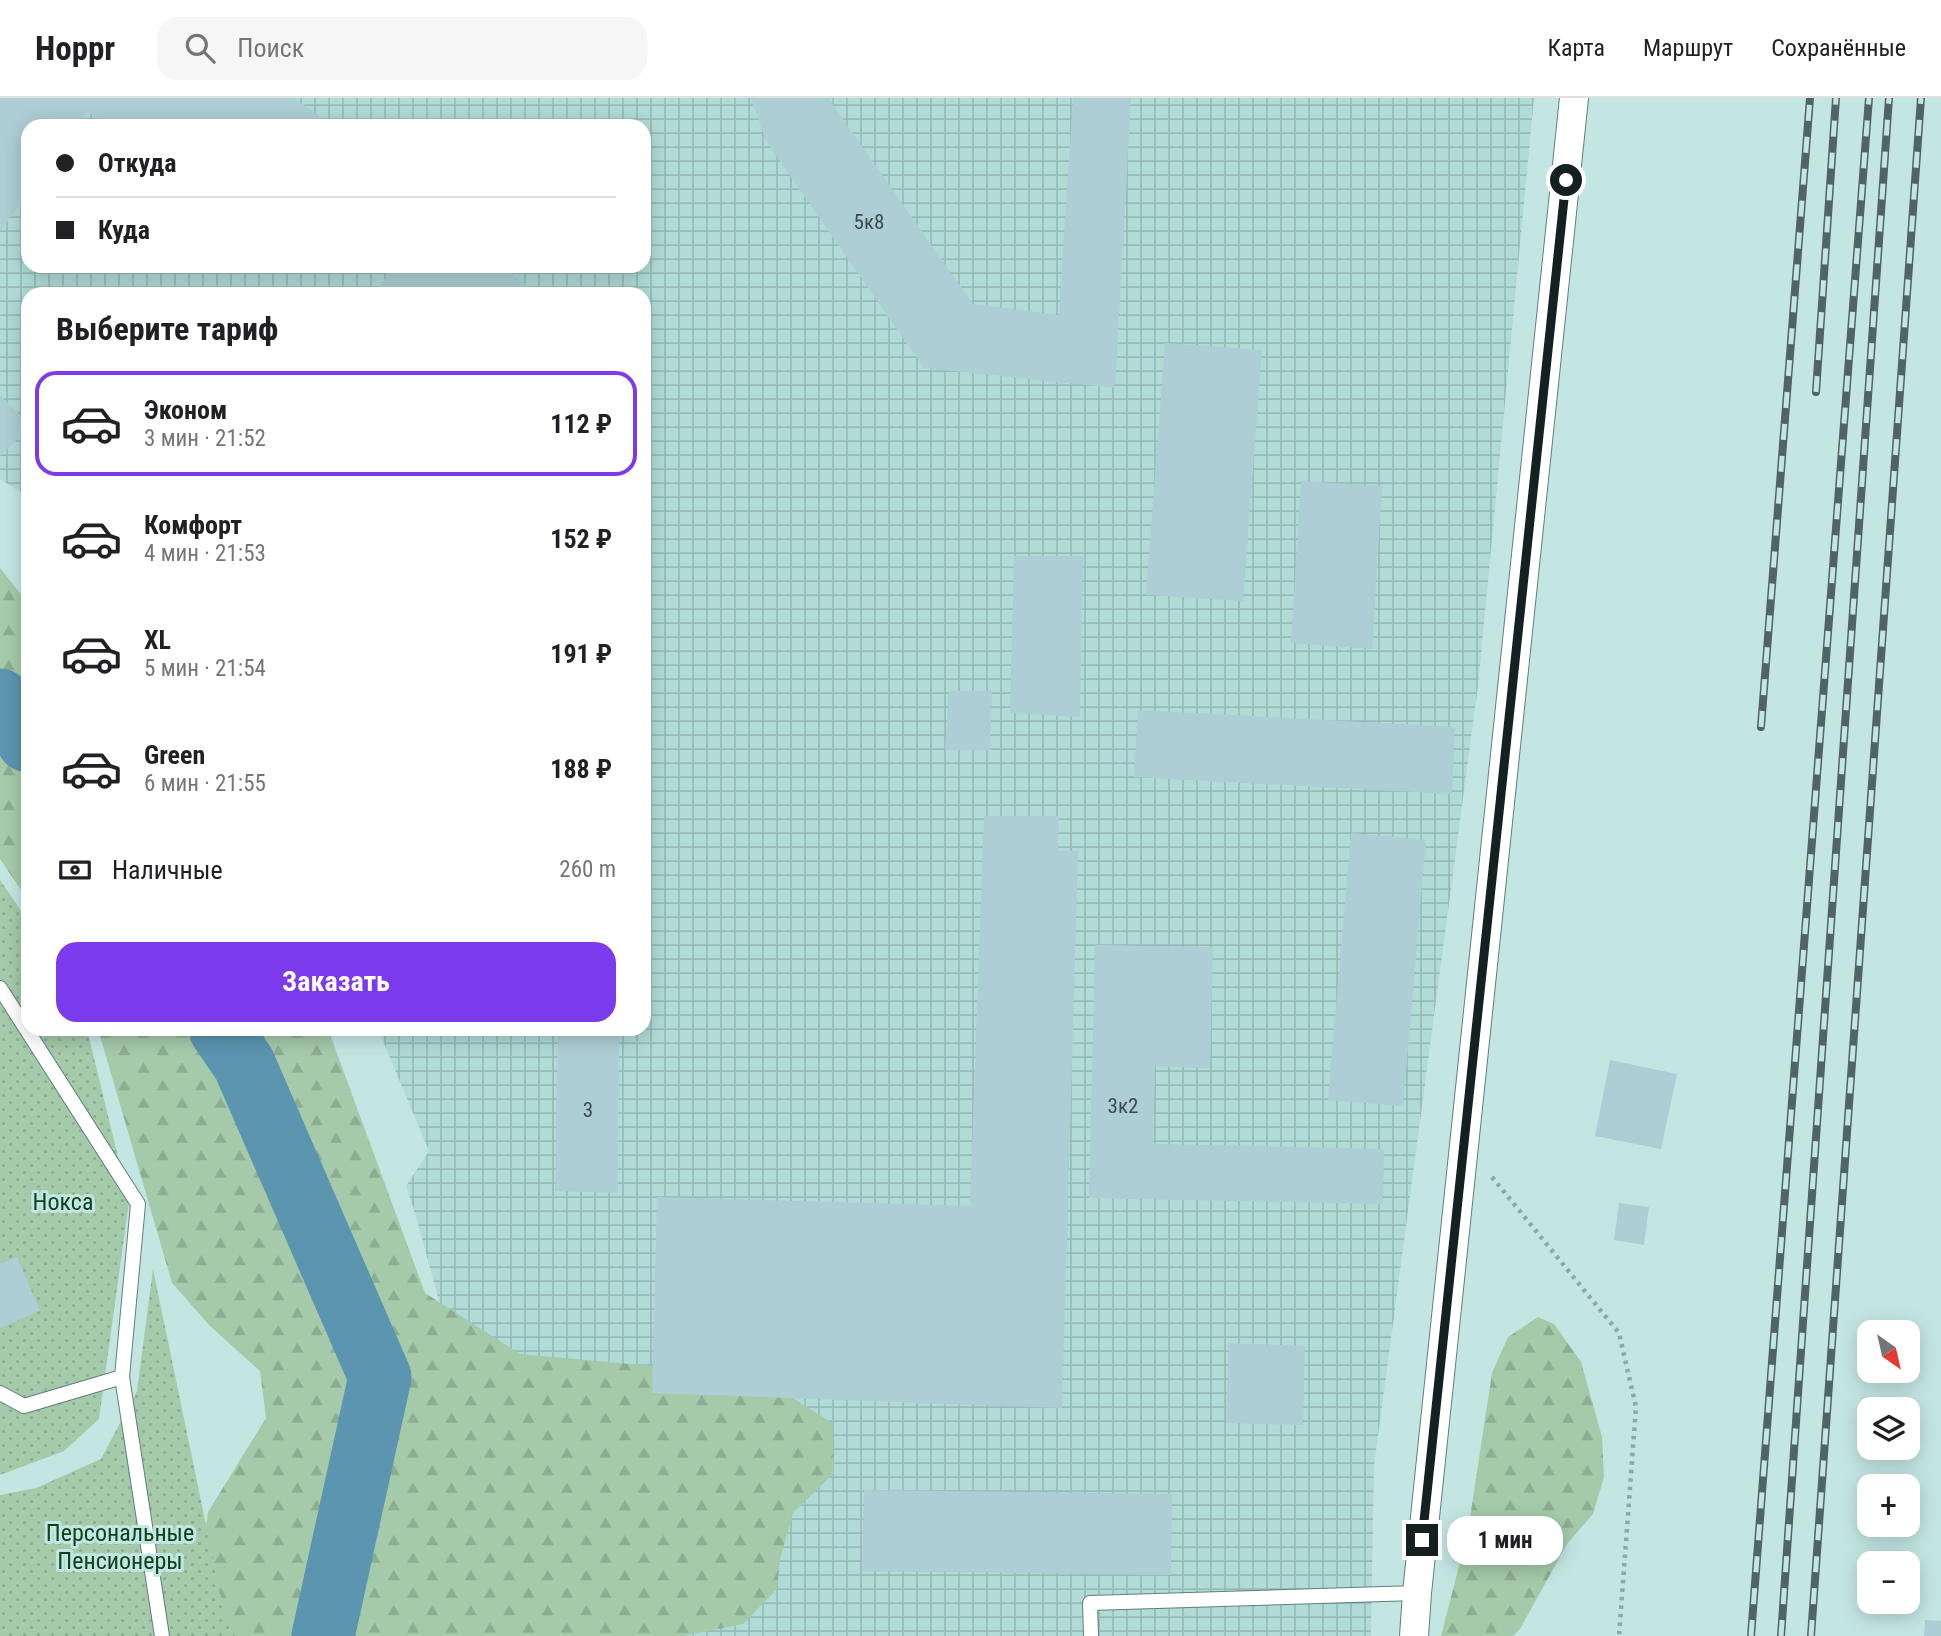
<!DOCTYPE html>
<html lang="ru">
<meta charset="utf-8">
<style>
body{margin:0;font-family:"Roboto Condensed",sans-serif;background:#f6f6f6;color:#202124;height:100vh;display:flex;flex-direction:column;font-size:26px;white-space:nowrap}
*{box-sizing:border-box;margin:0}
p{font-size:23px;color:#757577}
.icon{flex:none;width:38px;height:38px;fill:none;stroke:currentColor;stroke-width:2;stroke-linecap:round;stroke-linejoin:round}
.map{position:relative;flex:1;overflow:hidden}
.side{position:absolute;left:21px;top:189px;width:630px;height:749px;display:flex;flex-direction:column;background:#fff;border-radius:21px;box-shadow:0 4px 18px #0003}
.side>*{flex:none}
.banner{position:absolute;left:21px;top:21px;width:630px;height:154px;border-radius:21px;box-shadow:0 4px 18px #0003;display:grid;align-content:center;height:154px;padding:0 35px;background:#fff}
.needle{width:46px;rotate:146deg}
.controls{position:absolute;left:1857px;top:1222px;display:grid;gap:14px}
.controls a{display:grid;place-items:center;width:63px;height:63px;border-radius:14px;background:#fff;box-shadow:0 4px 18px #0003;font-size:35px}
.end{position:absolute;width:32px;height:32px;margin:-16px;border:9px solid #142120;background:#fff;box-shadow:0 0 0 4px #fff}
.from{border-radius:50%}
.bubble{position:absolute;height:49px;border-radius:21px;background:#fff;box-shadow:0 4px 18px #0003;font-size:23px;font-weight:700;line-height:49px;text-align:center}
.banner b{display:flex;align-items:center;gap:24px;height:66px;font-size:26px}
.banner b+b{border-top:2px solid #e0e0e0}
.banner i{width:18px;height:18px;background:#202124}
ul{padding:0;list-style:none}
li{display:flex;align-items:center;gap:21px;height:105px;margin:0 14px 10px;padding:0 21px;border:4px solid transparent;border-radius:21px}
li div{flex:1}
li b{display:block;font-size:26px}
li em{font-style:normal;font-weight:700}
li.selected{border-color:#7c3aed}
li>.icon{width:63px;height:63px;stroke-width:1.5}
h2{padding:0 35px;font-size:32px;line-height:84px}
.pay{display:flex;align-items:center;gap:18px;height:77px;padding:0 35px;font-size:26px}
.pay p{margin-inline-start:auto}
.action{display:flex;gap:14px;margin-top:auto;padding:14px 35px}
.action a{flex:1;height:80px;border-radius:21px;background:#7c3aed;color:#fff;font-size:28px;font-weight:700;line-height:80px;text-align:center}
header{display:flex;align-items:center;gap:42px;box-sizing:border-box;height:98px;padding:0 35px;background:#fff;border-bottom:2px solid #e0e0e0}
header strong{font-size:33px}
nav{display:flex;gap:38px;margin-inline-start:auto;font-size:24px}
.search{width:490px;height:63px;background:#f6f6f6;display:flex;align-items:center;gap:18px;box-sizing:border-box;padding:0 24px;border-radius:21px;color:#757577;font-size:26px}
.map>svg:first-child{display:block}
.industrial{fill:url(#industrial-grid);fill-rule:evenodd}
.forest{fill:url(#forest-firs)}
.garden{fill:url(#garden-dots)}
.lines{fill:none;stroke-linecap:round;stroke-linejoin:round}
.river{stroke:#5b95b0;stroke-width:63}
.building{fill:#adced4}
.service-casing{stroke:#5f7f7c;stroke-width:16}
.minor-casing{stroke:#5f7f7c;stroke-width:30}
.path{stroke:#8da8a6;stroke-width:4.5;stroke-dasharray:3.5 5;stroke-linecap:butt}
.service{stroke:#fff;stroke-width:14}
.minor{stroke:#fff;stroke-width:28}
.rail-casing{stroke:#506462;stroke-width:8}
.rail{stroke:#c4e6e3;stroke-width:5;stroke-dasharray:16;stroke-linecap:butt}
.route{stroke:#142120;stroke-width:9}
.labels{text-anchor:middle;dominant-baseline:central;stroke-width:6;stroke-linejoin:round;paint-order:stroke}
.number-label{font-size:21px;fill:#3a4c4d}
.park-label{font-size:24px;fill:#0f421c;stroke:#c4e6e3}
</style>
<header>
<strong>Hoppr</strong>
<div class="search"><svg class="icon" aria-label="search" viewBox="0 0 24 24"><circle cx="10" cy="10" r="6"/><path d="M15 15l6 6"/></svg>Поиск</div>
<nav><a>Карта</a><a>Маршрут</a><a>Сохранённые</a></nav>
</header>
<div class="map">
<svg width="1941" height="1538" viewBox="0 0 1941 1538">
<defs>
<pattern id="industrial-grid" width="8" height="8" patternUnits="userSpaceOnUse" patternTransform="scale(1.75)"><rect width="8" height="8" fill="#b0dbd7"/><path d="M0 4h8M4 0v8" fill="none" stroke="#96bcb8"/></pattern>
<pattern id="forest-firs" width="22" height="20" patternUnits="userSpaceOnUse" patternTransform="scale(1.75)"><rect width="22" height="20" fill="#a5caaa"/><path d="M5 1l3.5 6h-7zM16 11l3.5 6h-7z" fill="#8dad92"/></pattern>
<pattern id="garden-dots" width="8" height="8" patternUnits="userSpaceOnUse" patternTransform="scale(1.75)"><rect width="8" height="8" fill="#a5caaa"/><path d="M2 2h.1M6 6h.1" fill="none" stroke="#8dad92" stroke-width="1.8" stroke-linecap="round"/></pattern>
</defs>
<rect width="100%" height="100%" fill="#c4e6e3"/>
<path class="industrial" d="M0,0H1534L1478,588L1374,1368L1371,1538H512L461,1284L415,1115L406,1088L429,1053L378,931H644V196H28V399L0,381ZM28,28H644V168H28Z"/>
<path class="forest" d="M0,470L28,505V802L0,761Z
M98,931H328L425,1195L520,1256L708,1273L782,1293L832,1325L834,1375L793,1415L780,1461L777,1491L743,1526L683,1538H200L196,1497L208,1414L266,1320L260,1273L210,1228L172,1185Z
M1538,1219L1554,1226L1581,1264L1602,1339L1604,1379L1593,1416L1567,1446L1520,1531L1513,1538H1441L1468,1433L1492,1275L1508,1239Z"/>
<path class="garden" d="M0,782L28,823V931H87L129,1104L99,1321L64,1353L0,1377Z
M153,1171L222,1504L235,1538H0V1397L36,1390L101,1361L137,1293Z"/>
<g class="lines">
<path class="river" d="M0,602L28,643
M220,931L244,966L380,1279L323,1538"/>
</g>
<path class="building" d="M0,0H294L333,28H107L87,13L76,28H28V95L0,134Z
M751,0H828L973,206L1059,217L1073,0H1131L1115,290L924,270L766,43Z
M395,168H502L538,196H373Z
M1165,245L1262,252L1243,503L1146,497Z
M0,297L28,326V331L0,358Z
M1301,383L1382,388L1372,551L1291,545Z
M1014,458H1083L1080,619L1010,615Z
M949,593H992L990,652H945Z
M1138,612L1455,629L1452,696L1134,679Z
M984,718H1059L1058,753H1078L1062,1310L652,1295L657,1099L970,1108Z
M1351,735L1426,742L1403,1008L1328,1002Z
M1095,847L1213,849L1210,970L1155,968L1153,1046L1384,1051L1383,1106L1089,1100Z
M558,931H619L618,1095L555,1093Z
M1610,962L1677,976L1661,1051L1595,1038Z
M1619,1105L1649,1109L1644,1147L1614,1142Z
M17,1159L40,1213L0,1230V1166Z
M1229,1245L1305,1248L1303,1327L1226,1325Z
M864,1392L1172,1396L1171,1477L862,1473Z
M1925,1522L1941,1523V1538H1924Z"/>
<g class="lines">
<g class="service-casing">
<path id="service" d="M0,890L138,1106L122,1279L162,1538
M0,1295L24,1308L122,1279
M1091,1538L1090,1505L1417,1495"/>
</g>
<g class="minor-casing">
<path id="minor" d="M1414,1538L1417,1495L1574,0"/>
</g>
<path class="path" d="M1492,1079L1619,1235L1636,1309L1619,1538"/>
<use href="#service" class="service"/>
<use href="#minor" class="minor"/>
<g class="rail-casing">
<path id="rail" d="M1816,294L1836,0
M1761,629L1810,0
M1751,1538L1869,0
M1781,1538L1889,0
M1811,1538L1921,0"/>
</g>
<use href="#rail" class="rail"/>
</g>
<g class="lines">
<path class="route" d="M1422,1442L1566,82"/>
</g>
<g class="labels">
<g class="number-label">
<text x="869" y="124">5к8</text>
<text x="1123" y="1008">3к2</text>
<text x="588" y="1012">3</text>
</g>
<g class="park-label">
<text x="63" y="1104">Нокса</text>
<text x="120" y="1435">Персональные<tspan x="120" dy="28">Пенсионеры</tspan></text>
</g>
</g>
</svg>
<div class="controls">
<a><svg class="needle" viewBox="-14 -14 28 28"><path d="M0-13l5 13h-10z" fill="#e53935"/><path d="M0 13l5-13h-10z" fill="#757577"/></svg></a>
<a><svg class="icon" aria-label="layers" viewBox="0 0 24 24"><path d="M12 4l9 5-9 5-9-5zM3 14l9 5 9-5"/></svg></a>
<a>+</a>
<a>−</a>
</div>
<i class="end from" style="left:1566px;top:82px"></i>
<i class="end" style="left:1422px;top:1442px"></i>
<div class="bubble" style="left:1447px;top:1418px;width:116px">1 мин</div>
<div class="banner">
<b><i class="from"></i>Откуда</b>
<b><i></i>Куда</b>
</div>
<section class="side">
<h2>Выберите тариф</h2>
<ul>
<li class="selected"><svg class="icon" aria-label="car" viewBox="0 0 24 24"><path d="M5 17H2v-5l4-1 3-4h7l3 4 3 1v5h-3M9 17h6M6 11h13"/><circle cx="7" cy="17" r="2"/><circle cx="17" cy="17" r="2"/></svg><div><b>Эконом</b><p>3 мин · 21:52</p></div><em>112 ₽</em></li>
<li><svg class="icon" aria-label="car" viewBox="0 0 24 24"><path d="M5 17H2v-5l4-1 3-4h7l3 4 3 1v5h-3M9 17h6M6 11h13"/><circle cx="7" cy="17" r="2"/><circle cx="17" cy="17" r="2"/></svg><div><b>Комфорт</b><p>4 мин · 21:53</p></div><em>152 ₽</em></li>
<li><svg class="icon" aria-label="car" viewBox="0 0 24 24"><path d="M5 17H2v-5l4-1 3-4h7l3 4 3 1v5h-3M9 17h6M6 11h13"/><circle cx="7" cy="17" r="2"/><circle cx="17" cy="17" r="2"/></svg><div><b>XL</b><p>5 мин · 21:54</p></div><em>191 ₽</em></li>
<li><svg class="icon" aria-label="car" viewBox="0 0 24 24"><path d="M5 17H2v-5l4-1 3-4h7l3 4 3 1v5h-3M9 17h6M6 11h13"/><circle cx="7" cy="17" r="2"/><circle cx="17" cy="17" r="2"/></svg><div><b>Green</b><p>6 мин · 21:55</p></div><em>188 ₽</em></li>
</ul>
<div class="pay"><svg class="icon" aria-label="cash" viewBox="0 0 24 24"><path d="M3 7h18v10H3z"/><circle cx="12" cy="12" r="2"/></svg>Наличные<p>260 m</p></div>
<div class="action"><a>Заказать</a></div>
</section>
</div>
